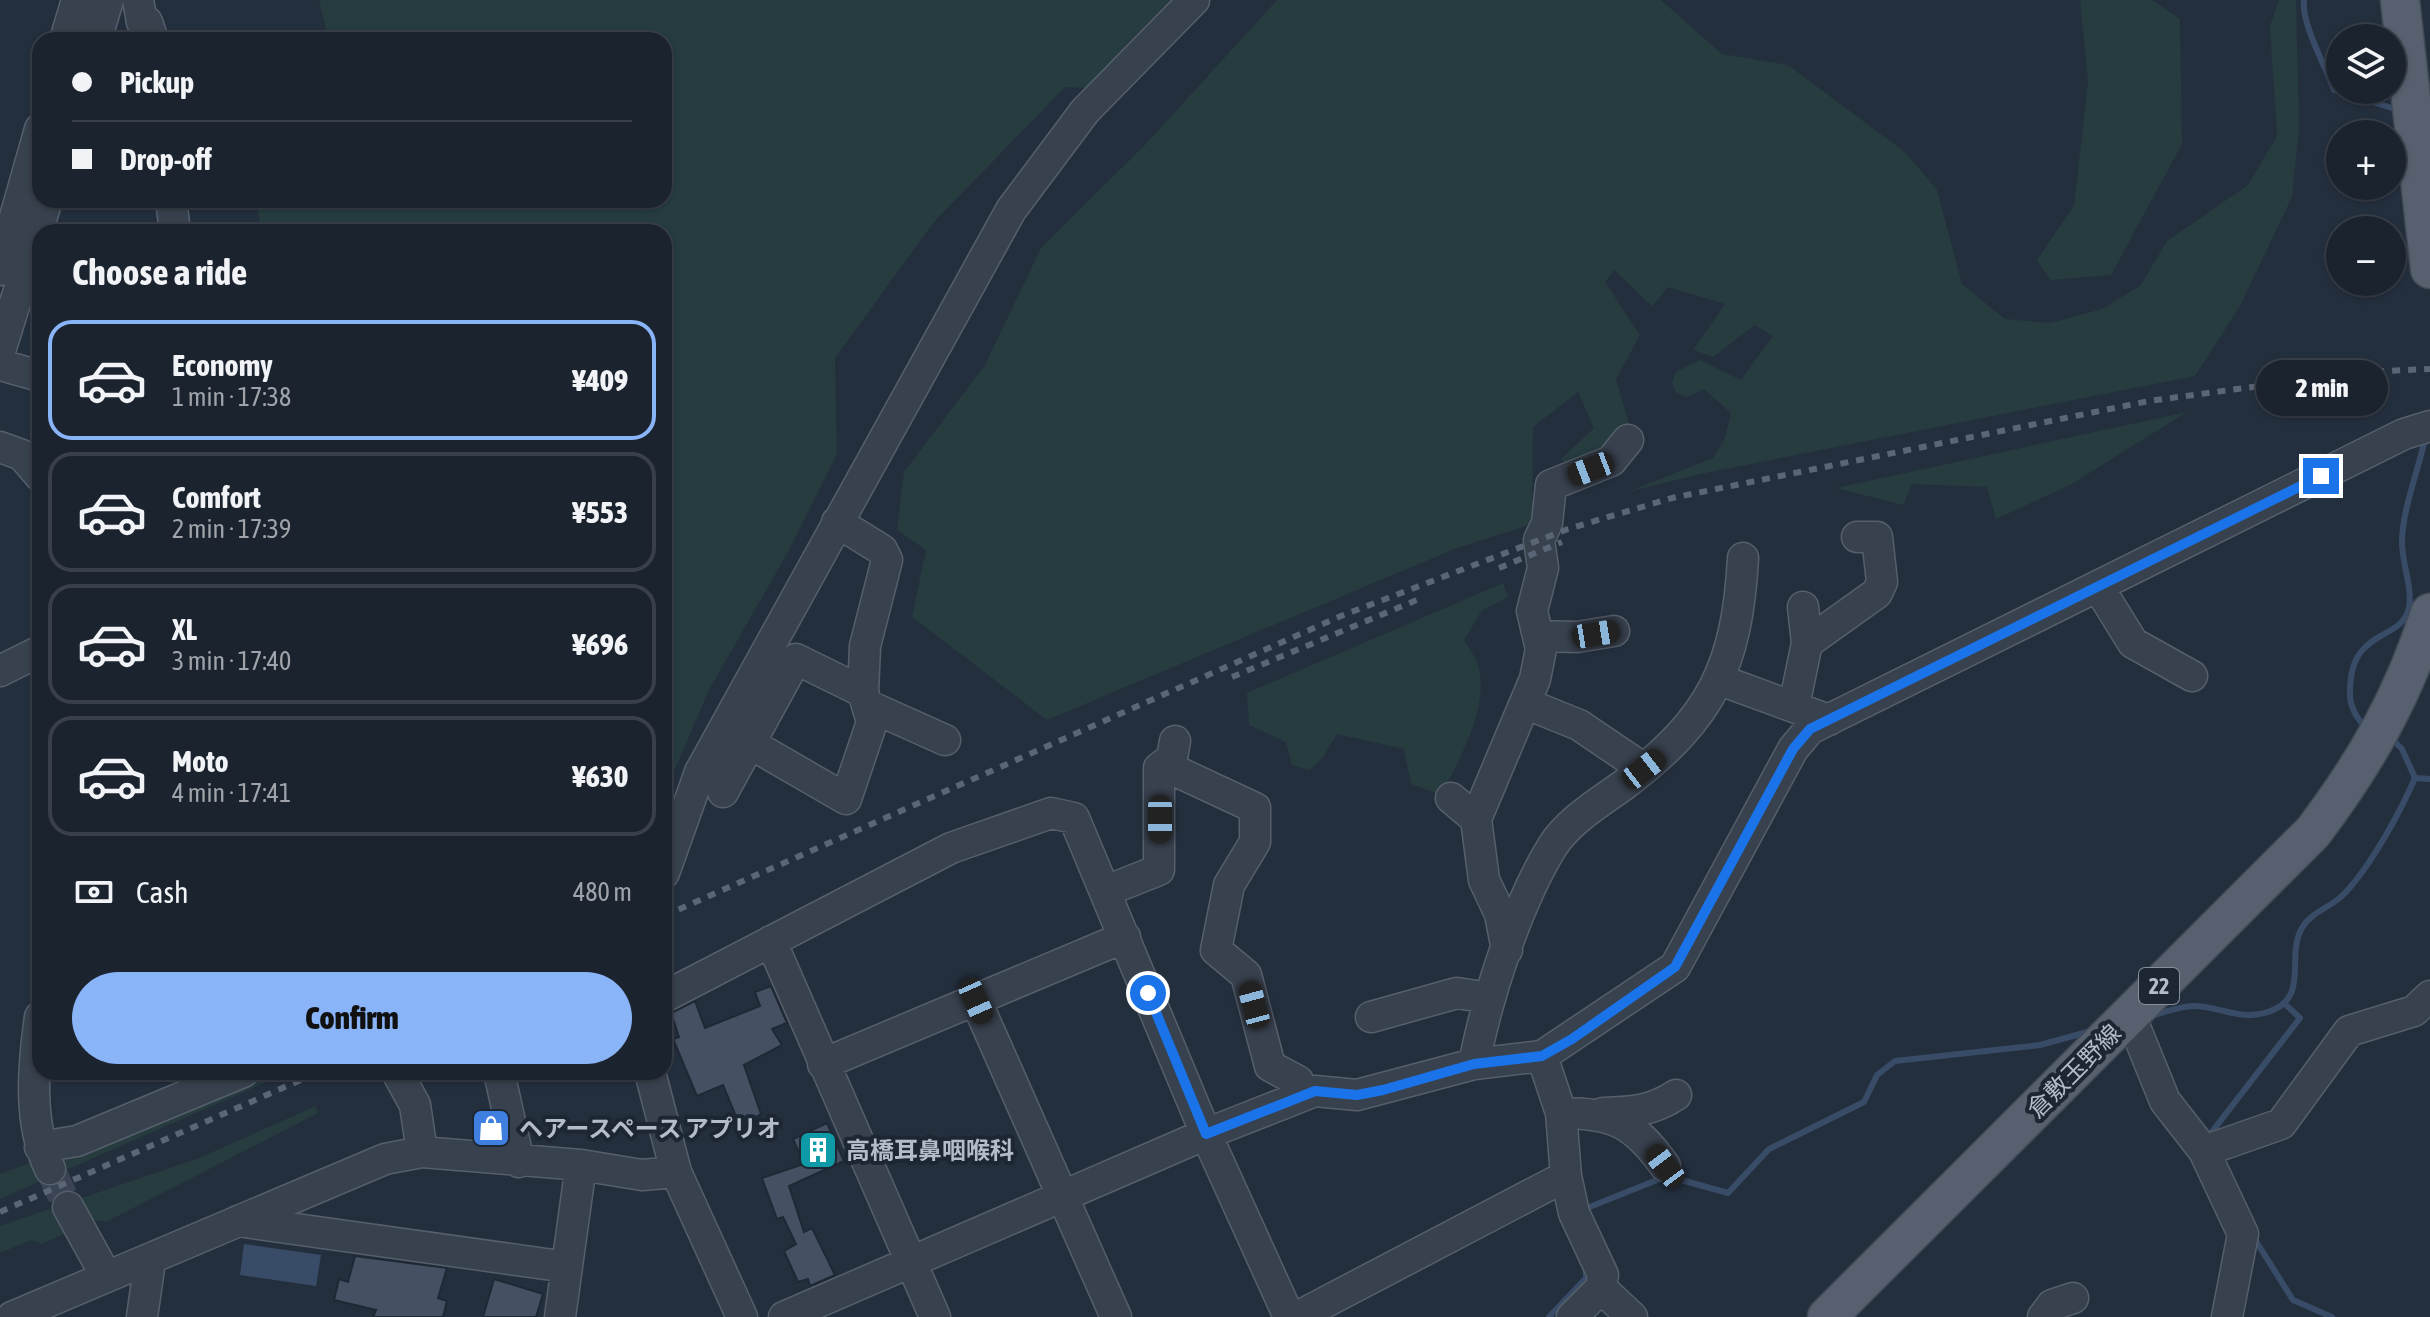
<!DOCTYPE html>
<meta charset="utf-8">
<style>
body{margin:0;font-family:"Asap Condensed","Noto Sans JP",sans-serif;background:#242b36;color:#f1f3f6;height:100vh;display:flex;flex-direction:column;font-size:30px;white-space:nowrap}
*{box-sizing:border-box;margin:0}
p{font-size:26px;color:#a0a4aa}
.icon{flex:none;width:44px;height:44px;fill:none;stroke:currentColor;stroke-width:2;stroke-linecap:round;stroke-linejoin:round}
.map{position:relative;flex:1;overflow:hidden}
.drawer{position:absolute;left:32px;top:224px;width:640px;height:856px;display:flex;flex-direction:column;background:#1b232e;border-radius:24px;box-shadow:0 2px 6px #0004,0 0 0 2px #39404a}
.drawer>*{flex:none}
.hud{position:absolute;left:32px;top:32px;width:640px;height:176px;border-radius:24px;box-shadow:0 2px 6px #0004,0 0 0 2px #39404a;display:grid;align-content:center;height:176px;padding:0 40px;background:#1b232e}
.tools{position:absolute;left:2326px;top:24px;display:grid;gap:16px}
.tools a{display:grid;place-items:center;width:80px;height:80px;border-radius:50%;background:#1b232e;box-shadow:0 2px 6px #0004,0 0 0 2px #39404a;font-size:40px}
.end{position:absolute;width:36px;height:36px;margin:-18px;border:10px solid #1a73e8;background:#fff;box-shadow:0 0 0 4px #fff}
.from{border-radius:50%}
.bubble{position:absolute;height:56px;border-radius:28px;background:#1b232e;box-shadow:0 2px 6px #0004,0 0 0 2px #39404a;font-size:26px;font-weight:800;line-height:56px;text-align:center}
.car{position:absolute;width:24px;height:48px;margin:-24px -12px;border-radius:10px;box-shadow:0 0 6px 2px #0007;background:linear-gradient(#222 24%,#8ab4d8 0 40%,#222 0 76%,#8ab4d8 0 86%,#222 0)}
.hud b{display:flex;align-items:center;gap:28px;height:76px;font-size:30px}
.hud b+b{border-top:2px solid #39404a}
.hud i{width:20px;height:20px;background:#f1f3f6}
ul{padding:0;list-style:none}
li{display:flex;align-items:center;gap:24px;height:120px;margin:0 16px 12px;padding:0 24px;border:4px solid #39404a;border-radius:24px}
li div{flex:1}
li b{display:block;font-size:30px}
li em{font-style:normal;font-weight:800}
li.on{border-color:#8ab4f8}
li>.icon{width:72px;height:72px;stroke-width:1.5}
h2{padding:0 40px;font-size:36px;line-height:96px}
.pay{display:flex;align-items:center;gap:20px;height:88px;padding:0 40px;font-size:30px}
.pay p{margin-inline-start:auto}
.button{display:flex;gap:16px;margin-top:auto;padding:16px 40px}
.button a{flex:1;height:92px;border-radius:48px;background:#8ab4f8;color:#111;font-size:32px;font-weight:800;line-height:92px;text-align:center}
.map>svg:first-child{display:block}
.green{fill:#263c3f}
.water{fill:#394c67}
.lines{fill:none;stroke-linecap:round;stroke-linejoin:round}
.stream{stroke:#394c67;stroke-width:6}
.building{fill:#455162;stroke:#1f2835;stroke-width:2}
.minor-tunnel{stroke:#3a4453;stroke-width:30;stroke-dasharray:30 15;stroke-linecap:butt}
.minor-casing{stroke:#565f6c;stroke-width:33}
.major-casing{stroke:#414a57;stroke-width:41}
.minor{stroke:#38414e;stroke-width:30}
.major{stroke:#56606e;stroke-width:38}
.rail{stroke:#5a6575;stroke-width:6;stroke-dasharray:8 8;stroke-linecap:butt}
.route{stroke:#1a73e8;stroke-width:10}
.labels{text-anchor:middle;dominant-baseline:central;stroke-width:8;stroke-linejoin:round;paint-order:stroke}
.shield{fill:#1d2633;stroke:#878f9c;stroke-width:2}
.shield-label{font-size:22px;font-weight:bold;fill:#b4bcc9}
.street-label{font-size:24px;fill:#b4bcc9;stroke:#1d2633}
.poi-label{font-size:24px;font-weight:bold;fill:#b4bcc9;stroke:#1d2633;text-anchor:start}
</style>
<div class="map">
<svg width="2430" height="1317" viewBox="0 0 2430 1317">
<rect width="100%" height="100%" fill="#242f3e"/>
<path class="green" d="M319,0H1179L1088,88L1065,87L933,223L835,358L837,454L788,552L709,690L664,795V232H262L256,200H664V40H329Z
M1277,0H1661L1722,54L1788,65L1906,153L1937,190L1962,284L2005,319L2050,323L2102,309L2141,285L2167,241L2248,185L2277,136L2270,26L2279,0H2296L2299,128L2292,197L2240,306L2195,376L1700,474L1627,492L1713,458L1725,438L1731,413L1704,389L1687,397L1676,392L1672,383L1676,372L1700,360L1741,380L1773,336L1755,325L1713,357L1693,350L1725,304L1668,287L1652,306L1614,270L1605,282L1640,335L1616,379L1629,424L1608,453L1569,466L1561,459L1594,428L1578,392L1533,427L1532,524L1457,548L1047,720L912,617L926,550L897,530L904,472L985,365L1041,248L1145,145Z
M2080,0H2152L2180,19L2182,144L2111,275L2050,280L2037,260L2074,206L2088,81Z
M2187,412L2070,485L1996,519L1987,487L1912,484L1903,505L1836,488Z
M1503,583L1508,597L1482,610L1464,640C1468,647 1474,655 1477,662C1492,702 1459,761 1441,795L1411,784L1404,749L1337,734L1323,757L1310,770L1292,765L1286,742L1249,725L1247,693Z
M260,1072H289L0,1199V1174L37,1160L49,1151Z
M316,1106L318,1113L106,1222L83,1218L68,1232L42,1244L31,1240L0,1253V1226L199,1158Z"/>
<path class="water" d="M244,1244L321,1255L316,1286L240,1275Z"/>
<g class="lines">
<path class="stream" d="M2304,0C2301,23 2325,65 2334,90L2392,108
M2365,726C2356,718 2350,706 2350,694C2349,626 2401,643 2409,608C2413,587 2401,561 2402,540C2403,509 2417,474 2424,443
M2394,741L2402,749L2415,778
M2154,1015C2167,1012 2182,1005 2196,1006C2221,1007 2242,1021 2268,1012C2311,998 2285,957 2302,928C2312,911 2332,907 2344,894C2370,867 2400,813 2415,778L2430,779
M2211,1133L2300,1018L2285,1004
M1582,1210L1667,1176L1728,1193L1769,1149L1864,1102L1877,1075L1895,1061L2040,1045L2091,1031
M2254,1238L2293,1300L2332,1317
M1549,1317L1586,1278V1268"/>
</g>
<path class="building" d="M771,986L787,1023L772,1029L782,1045L744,1065L761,1114L740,1126L723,1085L697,1096L673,1039L679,1037L671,1013L695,1001L705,1028L760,1006L755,992Z
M489,1112L496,1140L483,1139L477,1115Z
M827,1123L844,1161L789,1186L804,1232L812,1228L835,1275L810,1286L808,1279L798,1282L784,1251L796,1244L783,1217L777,1219L762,1178L804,1164L793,1139Z
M355,1256L447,1268L438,1298L447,1301L443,1317H373L376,1310L334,1300L339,1279L348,1282Z
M494,1279L543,1294L536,1317H483Z"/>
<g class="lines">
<path class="minor-tunnel" d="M50,1169L68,1207"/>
<g class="minor-casing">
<path id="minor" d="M138,0L142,22H147L153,40
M65,40L77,0
M96,40L108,0
M171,200L175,232
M0,270L40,129
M0,351L47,200
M0,365L40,376
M0,447L22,455L40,476
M2099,588L2133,643L2192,676
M1538,636L1577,637L1614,631
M1807,643L1877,593L1882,582L1877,537H1857
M0,671L40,651
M1720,680L1829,720
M1527,704L1579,725L1644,769
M867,705L945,740
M1794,706L1807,643L1803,607
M751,744L846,799L872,722L863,692L865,646L887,560L882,550L837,522
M1163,765L1255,808V842L1229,885L1216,950L1246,975L1270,1066L1298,1081L1302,1096
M723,792L796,659L863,692
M1451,798L1476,819
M664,873L700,772L1011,210L1085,111L1194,0
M1106,891L1159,870V768L1172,758L1175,741
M771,941L935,1317
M1507,950L1500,914L1484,880L1476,819L1535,679L1541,649L1532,611L1543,568L1539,540L1547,523L1551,485L1611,461L1628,440
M664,997L951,848L1051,813L1074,818L1206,1134L1289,1317
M976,1001L1116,1317
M2130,1015L2165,1101L2204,1151L2243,1234L2227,1317
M40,1017C33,1067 28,1123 50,1169
M1371,1017L1457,993L1489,998
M1542,1056L1561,1113L1566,1176L1574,1213L1603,1275L1601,1288L1572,1317
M823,1064L1125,937
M1474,1064C1487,997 1516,906 1552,847C1568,821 1600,802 1625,784C1712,718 1737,666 1743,558
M397,1072L415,1105L422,1152
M499,1072L519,1162
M650,1072L676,1172L742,1317
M1561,1113C1614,1113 1634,1123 1665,1166
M1603,1113C1632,1112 1652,1111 1676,1095
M40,1147L77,1141L243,1072
M2204,1151L2281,1124L2349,1031L2414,1011L2430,996
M68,1207L106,1276
M238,1221L567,1267
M1601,1288L1632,1317
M12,1317L385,1159L422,1152L581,1165L642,1175L676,1172
M142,1317L150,1261
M560,1317L581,1165
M784,1317L1206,1134L1315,1091L1357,1095L1474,1064L1542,1056L1675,967L1793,749L1810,729L2404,434L2430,426
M1297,1317L1566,1176
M2043,1317L2052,1305L2073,1298"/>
</g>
<g class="major-casing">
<path id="major" d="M2400,0L2430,269
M1827,1317L2313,832C2366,762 2403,697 2430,613"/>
</g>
<use href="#minor" class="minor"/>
<use href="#major" class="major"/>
<path class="rail" d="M1499,568L1562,542
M1232,677L1424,597
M664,916L1341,616L1568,529L1672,498L2149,401L2363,372L2430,369
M0,1212L319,1072"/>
</g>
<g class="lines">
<path class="route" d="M1148,993L1206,1134L1315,1091L1357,1095L1383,1090L1474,1064L1542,1056L1572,1039L1675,967L1793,749L1810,729L2321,476"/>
</g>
<defs>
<g id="shop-square" transform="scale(2)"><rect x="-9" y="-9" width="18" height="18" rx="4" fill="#3f7fe0" stroke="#1d2633"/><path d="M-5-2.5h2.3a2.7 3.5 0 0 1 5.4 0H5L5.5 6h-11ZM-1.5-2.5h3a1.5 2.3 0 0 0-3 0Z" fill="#fff"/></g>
<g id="building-square" transform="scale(2)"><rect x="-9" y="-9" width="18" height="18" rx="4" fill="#0f9aa8" stroke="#1d2633"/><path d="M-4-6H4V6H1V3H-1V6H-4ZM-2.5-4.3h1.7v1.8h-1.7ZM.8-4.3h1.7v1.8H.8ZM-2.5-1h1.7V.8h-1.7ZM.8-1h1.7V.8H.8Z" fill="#fff"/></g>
</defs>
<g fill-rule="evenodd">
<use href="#shop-square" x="491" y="1128"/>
<use href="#building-square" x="818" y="1150"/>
</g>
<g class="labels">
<rect class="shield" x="2139" y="968" width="40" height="36" rx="6"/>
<g class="shield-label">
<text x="2159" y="986">22</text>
</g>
<g class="street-label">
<text transform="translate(2074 1071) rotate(-45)">倉敷玉野線</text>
</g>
<g class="poi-label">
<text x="519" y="1128">ヘアースペース アプリオ</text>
<text x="846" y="1150">高橋耳鼻咽喉科</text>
</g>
</g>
</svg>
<div class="tools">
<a><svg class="icon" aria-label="layers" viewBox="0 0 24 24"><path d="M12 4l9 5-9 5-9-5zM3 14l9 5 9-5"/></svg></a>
<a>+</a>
<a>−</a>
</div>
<i class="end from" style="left:1148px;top:993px"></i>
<i class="end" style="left:2321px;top:476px"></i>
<div class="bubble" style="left:2256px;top:360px;width:132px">2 min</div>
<i class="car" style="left:1591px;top:469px;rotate:249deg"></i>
<i class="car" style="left:1596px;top:634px;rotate:81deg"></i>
<i class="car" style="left:1644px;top:769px;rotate:52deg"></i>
<i class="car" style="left:1160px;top:819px;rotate:180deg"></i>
<i class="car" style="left:976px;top:1001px;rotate:156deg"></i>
<i class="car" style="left:1254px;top:1005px;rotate:345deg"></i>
<i class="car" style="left:1665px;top:1166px;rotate:323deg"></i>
<div class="hud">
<b><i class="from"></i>Pickup</b>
<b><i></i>Drop-off</b>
</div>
<section class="drawer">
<h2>Choose a ride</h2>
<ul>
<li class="on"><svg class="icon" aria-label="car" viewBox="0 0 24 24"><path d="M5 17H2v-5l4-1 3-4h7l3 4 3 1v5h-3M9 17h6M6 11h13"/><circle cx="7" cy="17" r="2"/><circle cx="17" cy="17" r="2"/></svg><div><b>Economy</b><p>1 min · 17:38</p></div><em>¥409</em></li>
<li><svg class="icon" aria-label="car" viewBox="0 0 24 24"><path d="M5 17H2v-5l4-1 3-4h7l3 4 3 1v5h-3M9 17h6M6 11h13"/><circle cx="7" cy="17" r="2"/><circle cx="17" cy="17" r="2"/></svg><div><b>Comfort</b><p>2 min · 17:39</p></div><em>¥553</em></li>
<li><svg class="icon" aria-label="car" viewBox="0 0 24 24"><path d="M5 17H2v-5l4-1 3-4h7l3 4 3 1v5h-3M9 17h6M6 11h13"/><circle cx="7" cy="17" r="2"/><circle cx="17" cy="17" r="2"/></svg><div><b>XL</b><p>3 min · 17:40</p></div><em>¥696</em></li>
<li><svg class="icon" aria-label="car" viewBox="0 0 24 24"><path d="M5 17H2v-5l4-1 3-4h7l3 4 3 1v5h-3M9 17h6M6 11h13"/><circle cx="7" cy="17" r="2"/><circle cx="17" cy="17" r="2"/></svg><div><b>Moto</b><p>4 min · 17:41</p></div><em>¥630</em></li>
</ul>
<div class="pay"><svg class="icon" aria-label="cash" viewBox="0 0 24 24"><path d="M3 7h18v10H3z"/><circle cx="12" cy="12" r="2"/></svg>Cash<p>480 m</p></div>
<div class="button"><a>Confirm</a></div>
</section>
</div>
